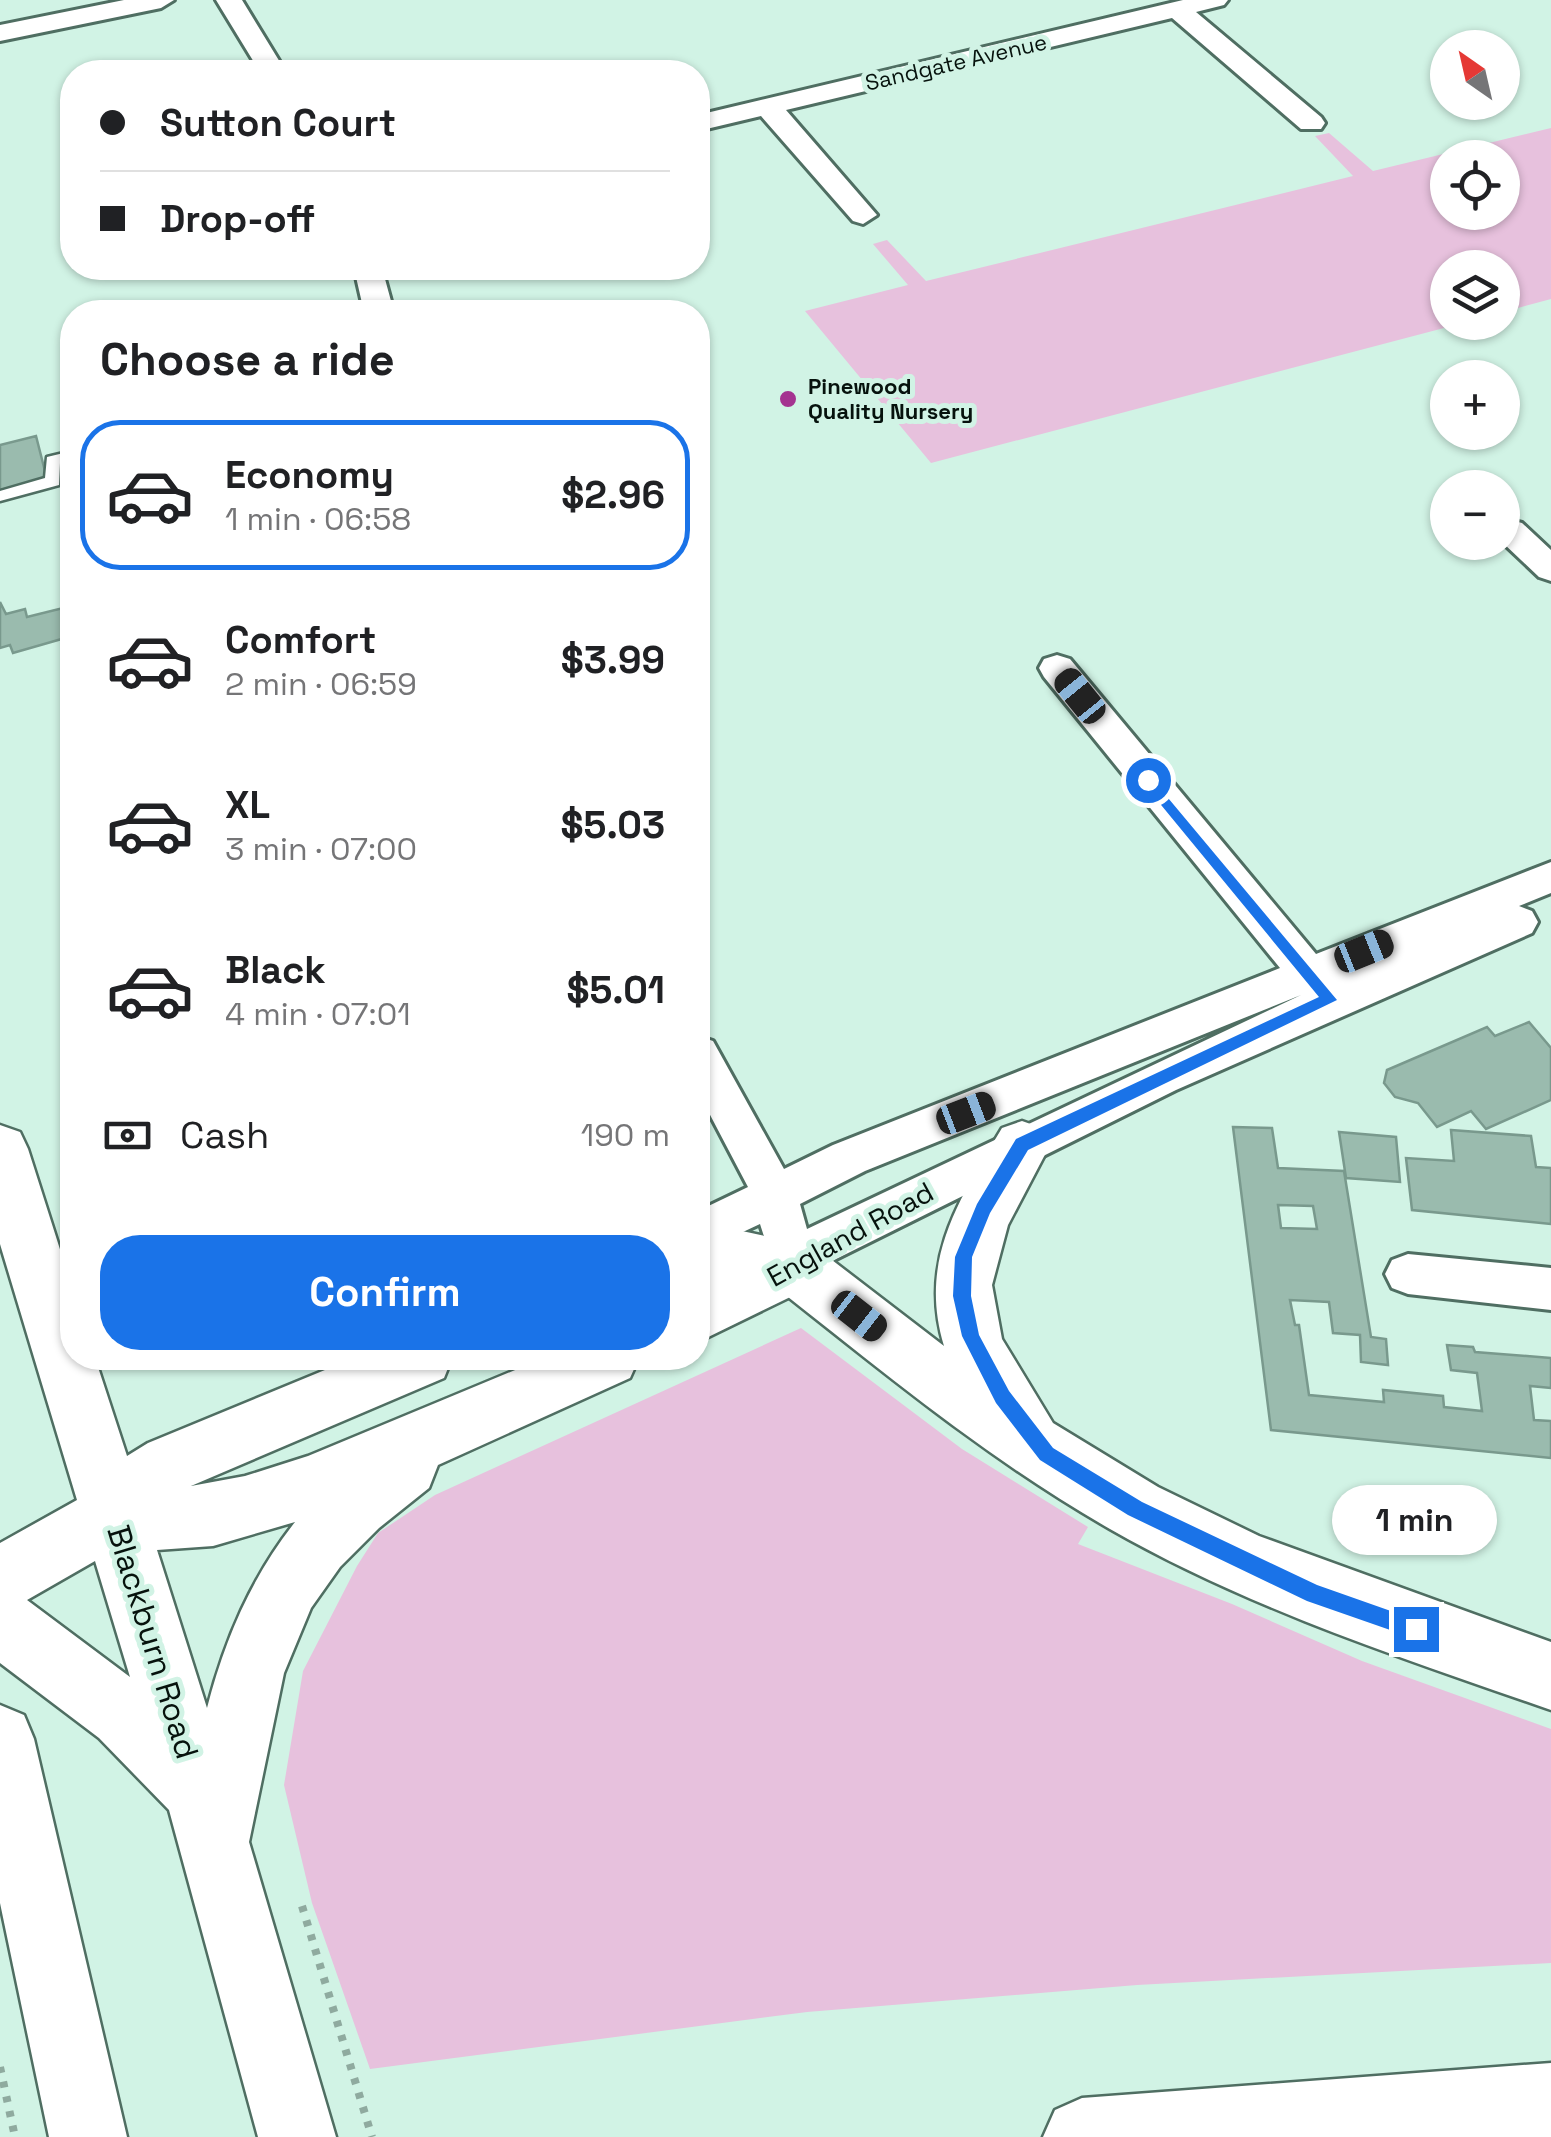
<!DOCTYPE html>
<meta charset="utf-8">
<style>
body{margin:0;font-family:"Space Grotesk",sans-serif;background:#f6f6f6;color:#202124;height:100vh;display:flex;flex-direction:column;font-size:38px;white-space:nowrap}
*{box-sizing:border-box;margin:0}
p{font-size:32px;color:#757577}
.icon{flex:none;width:55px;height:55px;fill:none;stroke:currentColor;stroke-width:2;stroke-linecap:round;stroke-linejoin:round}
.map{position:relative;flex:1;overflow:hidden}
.panel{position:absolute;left:60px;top:300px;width:650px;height:1070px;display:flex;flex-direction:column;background:#fff;border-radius:40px;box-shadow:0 2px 8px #0004}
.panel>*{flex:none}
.hud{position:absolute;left:60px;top:60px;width:650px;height:220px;border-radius:40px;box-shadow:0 2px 8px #0004;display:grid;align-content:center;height:220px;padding:0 40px;background:#fff}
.needle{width:65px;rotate:326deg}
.fabs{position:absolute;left:1430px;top:30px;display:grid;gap:20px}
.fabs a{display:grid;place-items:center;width:90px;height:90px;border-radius:50%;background:#fff;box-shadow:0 2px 8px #0004;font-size:50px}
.end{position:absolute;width:45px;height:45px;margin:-22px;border:12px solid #1a73e8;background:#fff;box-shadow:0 0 0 5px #fff}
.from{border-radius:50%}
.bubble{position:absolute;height:70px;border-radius:35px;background:#fff;box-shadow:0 2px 8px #0004;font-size:32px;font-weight:700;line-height:70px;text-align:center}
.car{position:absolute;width:30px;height:60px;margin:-30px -15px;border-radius:12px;box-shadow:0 0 8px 2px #0007;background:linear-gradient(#222 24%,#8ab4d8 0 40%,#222 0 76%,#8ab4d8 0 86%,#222 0)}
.hud b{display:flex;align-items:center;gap:35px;height:95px;font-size:38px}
.hud b+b{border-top:2px solid #e0e0e0}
.hud i{width:25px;height:25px;background:#202124}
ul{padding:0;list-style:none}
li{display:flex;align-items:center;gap:30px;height:150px;margin:0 20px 15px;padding:0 20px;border:5px solid transparent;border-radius:40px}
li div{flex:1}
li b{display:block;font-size:38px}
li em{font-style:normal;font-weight:700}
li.current{border-color:#1a73e8}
li>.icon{width:90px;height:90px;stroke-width:1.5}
h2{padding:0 40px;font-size:45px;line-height:120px}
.pay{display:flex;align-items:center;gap:25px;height:110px;padding:0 40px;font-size:38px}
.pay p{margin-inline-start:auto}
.button{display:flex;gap:20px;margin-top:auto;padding:20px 40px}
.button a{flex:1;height:115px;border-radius:40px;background:#1a73e8;color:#fff;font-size:40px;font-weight:700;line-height:115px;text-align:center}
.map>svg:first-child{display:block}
.green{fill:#e7c1dd;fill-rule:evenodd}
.building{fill:#9abbae;stroke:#79998d;stroke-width:2.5;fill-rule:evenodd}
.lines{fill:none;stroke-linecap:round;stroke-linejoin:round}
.lane-casing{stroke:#4f6e62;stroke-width:5}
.street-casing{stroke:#4f6e62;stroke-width:6}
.primary-casing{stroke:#4f6e62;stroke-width:5}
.highway-casing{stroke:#4f6e62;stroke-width:5}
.path{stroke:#8faa9f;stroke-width:8;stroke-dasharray:6 9;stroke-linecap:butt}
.lane{fill:#fff;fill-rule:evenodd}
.street{fill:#fff;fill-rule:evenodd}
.primary{fill:#fff;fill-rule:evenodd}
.highway{fill:#fff;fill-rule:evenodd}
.route{fill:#1a73e8}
.poi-dot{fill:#a43390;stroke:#d1f3e5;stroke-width:4}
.labels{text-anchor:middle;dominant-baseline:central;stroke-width:10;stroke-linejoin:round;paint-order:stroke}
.far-street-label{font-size:22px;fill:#06120d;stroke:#d1f3e5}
.far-poi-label{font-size:22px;font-weight:bold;fill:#06120d;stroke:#d1f3e5;text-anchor:start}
.street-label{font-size:28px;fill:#06120d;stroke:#d1f3e5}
.near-street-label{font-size:32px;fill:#06120d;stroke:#d1f3e5}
</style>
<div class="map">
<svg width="1551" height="2137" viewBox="0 0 1551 2137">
<rect width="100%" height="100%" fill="#d1f3e5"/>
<path class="green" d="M1551,128V299L1503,312L1502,268H1448V322L1463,323L931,463L805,311L908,285L873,244L887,240L926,281L1353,176L1315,136L1329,133L1373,171ZM1448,158H1502V212H1448Z
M801,1328L962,1449L1088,1527L1078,1544L1232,1604L1362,1661L1551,1729V1963L1137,1985L807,2012L370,2069L312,1903L284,1785L303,1671L357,1566L378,1533L435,1495Z"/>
<path class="building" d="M36,436L47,479L0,490V445Z
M0,602L6,614L25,609L27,617L71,606L72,636L13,653L10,645L0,648Z
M1529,1022L1551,1048V1100L1486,1129L1471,1111L1437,1127L1418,1103L1395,1097L1384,1083L1387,1070L1487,1027L1495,1036Z
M1233,1127L1272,1128L1278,1168L1344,1171L1371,1337L1386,1339L1388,1365L1361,1362L1360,1335L1333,1333L1329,1302L1290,1300L1295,1325H1299L1309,1395L1384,1402L1383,1390L1443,1396L1444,1407L1482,1411L1477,1373L1451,1370L1447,1345L1473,1347L1475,1352L1551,1358V1388L1530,1386L1534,1420L1551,1421V1458L1271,1430ZM1278,1205L1313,1206L1317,1229L1281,1228Z
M1451,1130L1531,1136L1536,1167L1551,1168V1224L1412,1210L1406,1158L1454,1161Z
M1339,1132L1396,1137L1400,1182L1346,1178Z"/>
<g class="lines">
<g class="lane-casing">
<path id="lane" d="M72,451V461L60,463L59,485L0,501V491L45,478L47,457Z"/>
</g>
<g class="street-casing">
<path id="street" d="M124,0H174L161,8L0,41V25Z
M216,0H242L286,72H260Z
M1183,0H1228L1224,5L1196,12L1321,117L1325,123L1321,129H1301L1172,18L786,110L877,215L863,224L853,221L761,116L698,131V115Z
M354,268H382L394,312H364Z
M1510,520L1522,523L1551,550V581L1539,577L1502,542V522Z
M1057,655L1070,659L1316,954L1551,862V893L1519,906L1532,911L1538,922L1532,933L1176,1090L826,1264L810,1280L794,1286L778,1280L760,1224L698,1253V1211L748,1187L698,1092V1036L713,1041L784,1169L833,1145L1280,968L1044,677L1039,668L1044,659ZM1301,995L807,1229L800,1204L865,1171Z
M1408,1254L1551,1268V1310L1408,1294L1392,1288L1385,1274L1392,1260Z"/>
</g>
<g class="primary-casing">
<path id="primary" d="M0,1125L20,1132L28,1149L72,1287V1358H95L127,1456L148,1443L354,1358H452L444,1378L191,1486L245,1476L308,1456L544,1358H639L630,1378L438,1465L429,1488L379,1528L340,1567L311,1608L284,1673L249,1842L336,2137H258L169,1810L99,1738L0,1663V1543L77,1500L0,1244ZM295,1522C251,1578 225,1639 207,1708L157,1550L213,1546ZM95,1561L130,1677L27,1600Z
M742,1231L815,1247L824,1266L815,1285L698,1342V1233Z
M0,1705L24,1715L34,1739L127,2137H49L0,1903Z"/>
</g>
<g class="highway-casing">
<path id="highway" d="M1022,1121L1042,1128L1050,1145L1008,1225L992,1285L1002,1339L1053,1423L1158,1487L1259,1536L1551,1642V1710C1402,1658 1248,1608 1110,1529C989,1460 882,1371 773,1285L764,1266L773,1247L794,1240L815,1247L944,1346C918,1260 959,1200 1002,1128Z
M1551,2063V2137H1043L1055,2110L1082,2098Z"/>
</g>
<path class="path" d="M302,1906L372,2137
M0,2067L15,2137"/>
<use href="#lane" class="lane"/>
<use href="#street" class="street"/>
<use href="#primary" class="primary"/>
<use href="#highway" class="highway"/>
</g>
<path class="route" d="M1148,774L1337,1000L1028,1150L990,1213L972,1257L971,1296L979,1335L1009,1391L1053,1448L1142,1502L1317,1585L1422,1622V1636L1416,1639L1307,1601L1128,1515L1040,1460L996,1403L962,1336L953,1296L955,1257L977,1204L1016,1139L1319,997L1143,783L1141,780Z"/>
<circle class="poi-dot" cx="788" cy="399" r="10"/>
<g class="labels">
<g class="far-street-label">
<text transform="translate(956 62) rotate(-13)">Sandgate Avenue</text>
</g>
<g class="far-poi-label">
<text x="808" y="386">Pinewood<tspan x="808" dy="25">Quality Nursery</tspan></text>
</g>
<g class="street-label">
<text transform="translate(850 1234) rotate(-29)">England Road</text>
</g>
<g class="near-street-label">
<text transform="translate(153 1642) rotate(73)">Blackburn Road</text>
</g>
</g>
</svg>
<div class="fabs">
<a><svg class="needle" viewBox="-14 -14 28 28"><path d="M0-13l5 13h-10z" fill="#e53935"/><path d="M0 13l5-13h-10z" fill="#757577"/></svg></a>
<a><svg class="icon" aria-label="locate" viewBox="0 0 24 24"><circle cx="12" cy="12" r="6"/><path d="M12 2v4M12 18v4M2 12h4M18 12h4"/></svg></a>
<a><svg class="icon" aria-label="layers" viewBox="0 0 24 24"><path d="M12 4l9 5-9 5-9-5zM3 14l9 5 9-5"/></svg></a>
<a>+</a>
<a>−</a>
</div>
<i class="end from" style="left:1148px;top:780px"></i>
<i class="end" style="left:1416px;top:1629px"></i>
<div class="bubble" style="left:1332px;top:1485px;width:165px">1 min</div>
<i class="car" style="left:1080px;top:696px;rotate:321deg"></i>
<i class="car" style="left:1364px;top:951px;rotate:68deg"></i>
<i class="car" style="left:966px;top:1113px;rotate:69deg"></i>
<i class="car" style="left:859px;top:1316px;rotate:128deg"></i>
<div class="hud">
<b><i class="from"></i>Sutton Court</b>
<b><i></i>Drop-off</b>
</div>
<section class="panel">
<h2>Choose a ride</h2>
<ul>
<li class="current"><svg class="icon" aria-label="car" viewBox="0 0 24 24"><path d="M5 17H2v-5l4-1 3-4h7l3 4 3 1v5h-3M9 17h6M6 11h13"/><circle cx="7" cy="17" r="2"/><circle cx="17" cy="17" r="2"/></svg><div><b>Economy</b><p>1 min · 06:58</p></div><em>$2.96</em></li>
<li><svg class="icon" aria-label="car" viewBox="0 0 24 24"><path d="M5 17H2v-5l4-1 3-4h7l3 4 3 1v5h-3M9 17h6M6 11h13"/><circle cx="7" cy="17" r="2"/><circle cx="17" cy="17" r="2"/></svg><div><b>Comfort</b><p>2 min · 06:59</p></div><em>$3.99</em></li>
<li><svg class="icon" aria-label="car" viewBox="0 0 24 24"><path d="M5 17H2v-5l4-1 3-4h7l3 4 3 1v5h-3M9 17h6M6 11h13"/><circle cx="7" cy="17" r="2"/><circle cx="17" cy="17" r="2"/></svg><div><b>XL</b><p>3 min · 07:00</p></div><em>$5.03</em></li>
<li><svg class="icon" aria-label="car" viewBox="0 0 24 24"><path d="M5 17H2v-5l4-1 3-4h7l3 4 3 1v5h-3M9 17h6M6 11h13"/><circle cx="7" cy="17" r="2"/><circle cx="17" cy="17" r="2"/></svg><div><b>Black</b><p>4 min · 07:01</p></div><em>$5.01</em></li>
</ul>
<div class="pay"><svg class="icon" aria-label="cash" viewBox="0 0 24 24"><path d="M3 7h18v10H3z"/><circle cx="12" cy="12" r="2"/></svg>Cash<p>190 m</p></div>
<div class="button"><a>Confirm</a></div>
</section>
</div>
